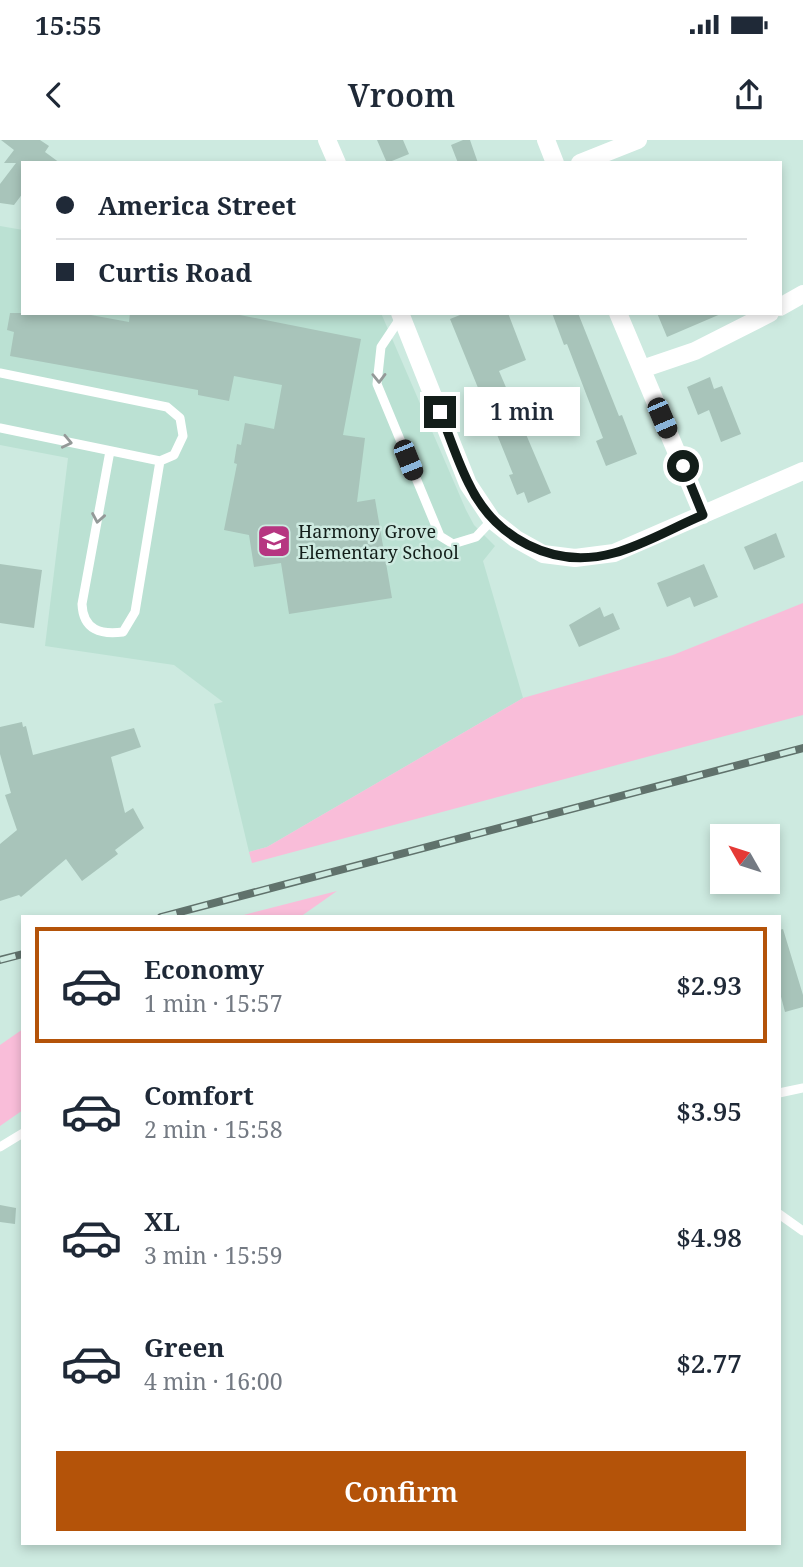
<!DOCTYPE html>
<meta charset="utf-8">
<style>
body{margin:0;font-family:"Noto Serif",serif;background:#f6f6f7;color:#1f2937;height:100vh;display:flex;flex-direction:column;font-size:26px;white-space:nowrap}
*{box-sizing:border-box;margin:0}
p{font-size:23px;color:#747a83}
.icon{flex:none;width:38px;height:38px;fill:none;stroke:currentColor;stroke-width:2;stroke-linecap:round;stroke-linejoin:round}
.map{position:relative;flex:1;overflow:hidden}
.sheet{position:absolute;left:21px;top:775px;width:760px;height:630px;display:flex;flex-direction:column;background:#fff;border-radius:0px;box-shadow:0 4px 10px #0003}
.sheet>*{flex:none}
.guide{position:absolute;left:21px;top:21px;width:761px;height:154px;border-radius:0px;box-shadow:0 4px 10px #0003;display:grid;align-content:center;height:154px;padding:0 35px;background:#fff}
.needle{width:46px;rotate:309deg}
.tools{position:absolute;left:710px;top:684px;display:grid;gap:14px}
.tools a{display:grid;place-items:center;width:70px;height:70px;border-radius:0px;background:#fff;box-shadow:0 4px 10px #0003;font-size:35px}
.end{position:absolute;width:32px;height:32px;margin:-16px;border:9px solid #121d19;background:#fff;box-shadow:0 0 0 4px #fff}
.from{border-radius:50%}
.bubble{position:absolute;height:49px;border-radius:0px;background:#fff;box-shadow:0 4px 10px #0003;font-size:23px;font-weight:600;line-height:49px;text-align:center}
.car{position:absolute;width:21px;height:42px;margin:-21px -10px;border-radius:9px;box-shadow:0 0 5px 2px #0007;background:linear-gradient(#222 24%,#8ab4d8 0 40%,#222 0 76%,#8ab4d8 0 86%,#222 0)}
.guide b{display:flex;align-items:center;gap:24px;height:66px;font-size:26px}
.guide b+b{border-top:2px solid #e0e1e3}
.guide i{width:18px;height:18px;background:#1f2937}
ul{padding:12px 0 0;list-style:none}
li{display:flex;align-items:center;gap:21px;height:116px;margin:0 14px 10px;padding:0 21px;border:4px solid transparent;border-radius:0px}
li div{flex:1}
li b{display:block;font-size:26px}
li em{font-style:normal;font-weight:600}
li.current{border-color:#b45309}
li>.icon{width:63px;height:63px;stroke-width:1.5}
.primary-button{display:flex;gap:14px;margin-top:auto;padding:14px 35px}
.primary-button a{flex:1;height:80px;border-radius:0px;background:#b45309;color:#fff;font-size:28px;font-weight:600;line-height:80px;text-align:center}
.status{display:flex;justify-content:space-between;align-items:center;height:49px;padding:0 35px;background:#fff;direction:ltr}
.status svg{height:19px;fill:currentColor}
header{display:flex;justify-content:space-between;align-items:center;height:91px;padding:0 35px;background:#fff;font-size:32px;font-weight:600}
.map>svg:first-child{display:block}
.built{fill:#bbe1d3}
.green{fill:#f9bdd9}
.building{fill:#a8c4ba}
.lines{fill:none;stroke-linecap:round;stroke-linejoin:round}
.service{stroke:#fff;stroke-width:9}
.minor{stroke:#fff;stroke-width:18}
.rail-casing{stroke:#60726c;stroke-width:8}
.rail{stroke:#cdeae0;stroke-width:5;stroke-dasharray:16;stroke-linecap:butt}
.oneway{stroke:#949998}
.route{stroke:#121d19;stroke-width:9}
.labels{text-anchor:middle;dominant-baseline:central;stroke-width:5;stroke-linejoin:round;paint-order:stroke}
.poi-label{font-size:18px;fill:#121d19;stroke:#cdeae0;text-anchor:start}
</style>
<div class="status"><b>15:55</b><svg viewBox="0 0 49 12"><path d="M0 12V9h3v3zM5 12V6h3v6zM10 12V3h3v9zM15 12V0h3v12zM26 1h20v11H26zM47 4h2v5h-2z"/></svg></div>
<header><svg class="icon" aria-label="back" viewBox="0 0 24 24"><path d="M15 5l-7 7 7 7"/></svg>Vroom<svg class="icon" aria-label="share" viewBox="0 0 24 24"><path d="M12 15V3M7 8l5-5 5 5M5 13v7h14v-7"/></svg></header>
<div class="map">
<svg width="803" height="1427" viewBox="0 0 803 1427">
<rect width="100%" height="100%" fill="#cdeae0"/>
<path class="built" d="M0,86L23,90V173H381L466,370L474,385L495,406L483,421L523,558L267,707L249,712L214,564L223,562L174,525L45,506L68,318L0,305Z"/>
<path class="green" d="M803,463V575L252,723L249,712L267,707L523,558L673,515Z
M337,751L300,777H236Z
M23,889V970L0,986V905Z"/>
<path class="building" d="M1,0H40L49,6L45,12L60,23H23V53L14,65L0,63V44L16,23H4L14,10Z
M377,0H403L409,14L387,23Z
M463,0H470L478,23H458L451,5Z
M10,173H80L129,182L130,173H230L361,199L343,295L365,298L357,362L375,359L392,458L289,474L281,423L254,427L249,395L224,390L237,324L234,323L237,304L241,305L245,283L274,289L282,245L234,236L229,261L198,255V250L10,216L14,192L7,190Z
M465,173H508L526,220L499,231L551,353L528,363L524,352L517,355L509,335L513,334L450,179Z
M552,173H578L619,276L622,275L637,314L606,326L596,301L603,298L567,204L564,205Z
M657,173H723L667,197Z
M710,237L714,249L722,246L741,294L721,302L709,270L698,275L687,247Z
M776,393L785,417L754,430L744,407Z
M0,424L42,430L34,488L0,483Z
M704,424L718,457L694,467L690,457L667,467L657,443Z
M600,467L604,477L613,473L620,489L579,507L569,485Z
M22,582L23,587L26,586L33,615L134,588L141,607L111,617L125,673L133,668L144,688L115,710L118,714L82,741L66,719L21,757L19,755L0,761V704L17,690L5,655L11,653L0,614V587Z
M783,789L803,855V867L785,872L779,849V790Z
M0,1065L16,1068L15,1084L0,1082Z"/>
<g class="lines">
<path class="service" d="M401,177L381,207L377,244L440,396L453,404L476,397L492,380
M0,233L167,267L180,278L183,296L174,315L160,321L0,288
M110,311L82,464C83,490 101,495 123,492L135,472L160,321
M779,953L803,948
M0,1007L23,993
M779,1074L803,1091"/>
<path class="minor" d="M327,0L337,23
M546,0L555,23
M580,23L638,0
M780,167L803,154
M400,173L468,344L492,380L516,399L543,414L575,418L614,413L803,331
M618,173L703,375
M642,229L695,211L770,173"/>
<g class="rail-casing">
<path id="rail" d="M161,777L803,608
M0,820L23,814"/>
</g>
<use href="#rail" class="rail"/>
</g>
<defs><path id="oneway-chevron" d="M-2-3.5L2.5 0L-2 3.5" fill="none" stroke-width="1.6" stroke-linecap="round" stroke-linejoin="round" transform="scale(1.75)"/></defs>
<g class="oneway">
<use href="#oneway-chevron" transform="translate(379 238) rotate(89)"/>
<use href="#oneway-chevron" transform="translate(67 302) rotate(12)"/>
<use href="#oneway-chevron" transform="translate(98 378) rotate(100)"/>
</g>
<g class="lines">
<path class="route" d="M440,272C449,295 457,320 468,342C494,398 553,430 614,413C644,405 674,387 703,375L683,326"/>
</g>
<defs>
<g id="school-square" transform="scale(1.75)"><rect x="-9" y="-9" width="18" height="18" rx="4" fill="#b63681" stroke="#cdeae0"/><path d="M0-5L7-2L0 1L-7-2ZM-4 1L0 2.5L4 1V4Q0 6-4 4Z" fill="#fff"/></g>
</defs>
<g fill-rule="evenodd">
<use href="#school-square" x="274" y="401"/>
</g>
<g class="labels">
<g class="poi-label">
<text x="298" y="391">Harmony Grove<tspan x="298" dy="21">Elementary School</tspan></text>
</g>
</g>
</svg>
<div class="tools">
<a><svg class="needle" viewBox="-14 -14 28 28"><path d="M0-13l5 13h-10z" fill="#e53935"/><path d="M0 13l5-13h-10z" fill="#747a83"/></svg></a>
</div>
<i class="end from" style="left:683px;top:326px"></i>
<i class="end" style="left:440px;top:272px"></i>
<div class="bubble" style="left:464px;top:247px;width:116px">1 min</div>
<i class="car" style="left:662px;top:278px;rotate:157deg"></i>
<i class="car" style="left:408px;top:320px;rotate:158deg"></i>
<div class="guide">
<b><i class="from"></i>America Street</b>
<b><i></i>Curtis Road</b>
</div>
<section class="sheet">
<ul>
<li class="current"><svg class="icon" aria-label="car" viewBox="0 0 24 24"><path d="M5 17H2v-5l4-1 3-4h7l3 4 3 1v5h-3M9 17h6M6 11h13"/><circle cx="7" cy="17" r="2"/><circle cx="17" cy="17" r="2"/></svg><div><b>Economy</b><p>1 min · 15:57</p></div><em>$2.93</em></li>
<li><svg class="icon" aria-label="car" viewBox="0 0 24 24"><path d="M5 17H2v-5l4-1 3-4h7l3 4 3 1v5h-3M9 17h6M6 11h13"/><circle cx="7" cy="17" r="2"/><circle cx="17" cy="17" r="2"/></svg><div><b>Comfort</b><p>2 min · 15:58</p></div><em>$3.95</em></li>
<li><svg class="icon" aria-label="car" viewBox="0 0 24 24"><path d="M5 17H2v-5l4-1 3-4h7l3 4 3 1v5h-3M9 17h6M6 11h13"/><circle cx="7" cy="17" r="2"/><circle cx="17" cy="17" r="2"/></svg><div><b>XL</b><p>3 min · 15:59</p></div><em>$4.98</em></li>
<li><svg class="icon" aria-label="car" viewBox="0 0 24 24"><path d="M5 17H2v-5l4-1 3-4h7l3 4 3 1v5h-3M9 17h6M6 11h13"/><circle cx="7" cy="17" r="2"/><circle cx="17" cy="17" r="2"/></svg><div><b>Green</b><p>4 min · 16:00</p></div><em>$2.77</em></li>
</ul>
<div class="primary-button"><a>Confirm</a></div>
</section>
</div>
